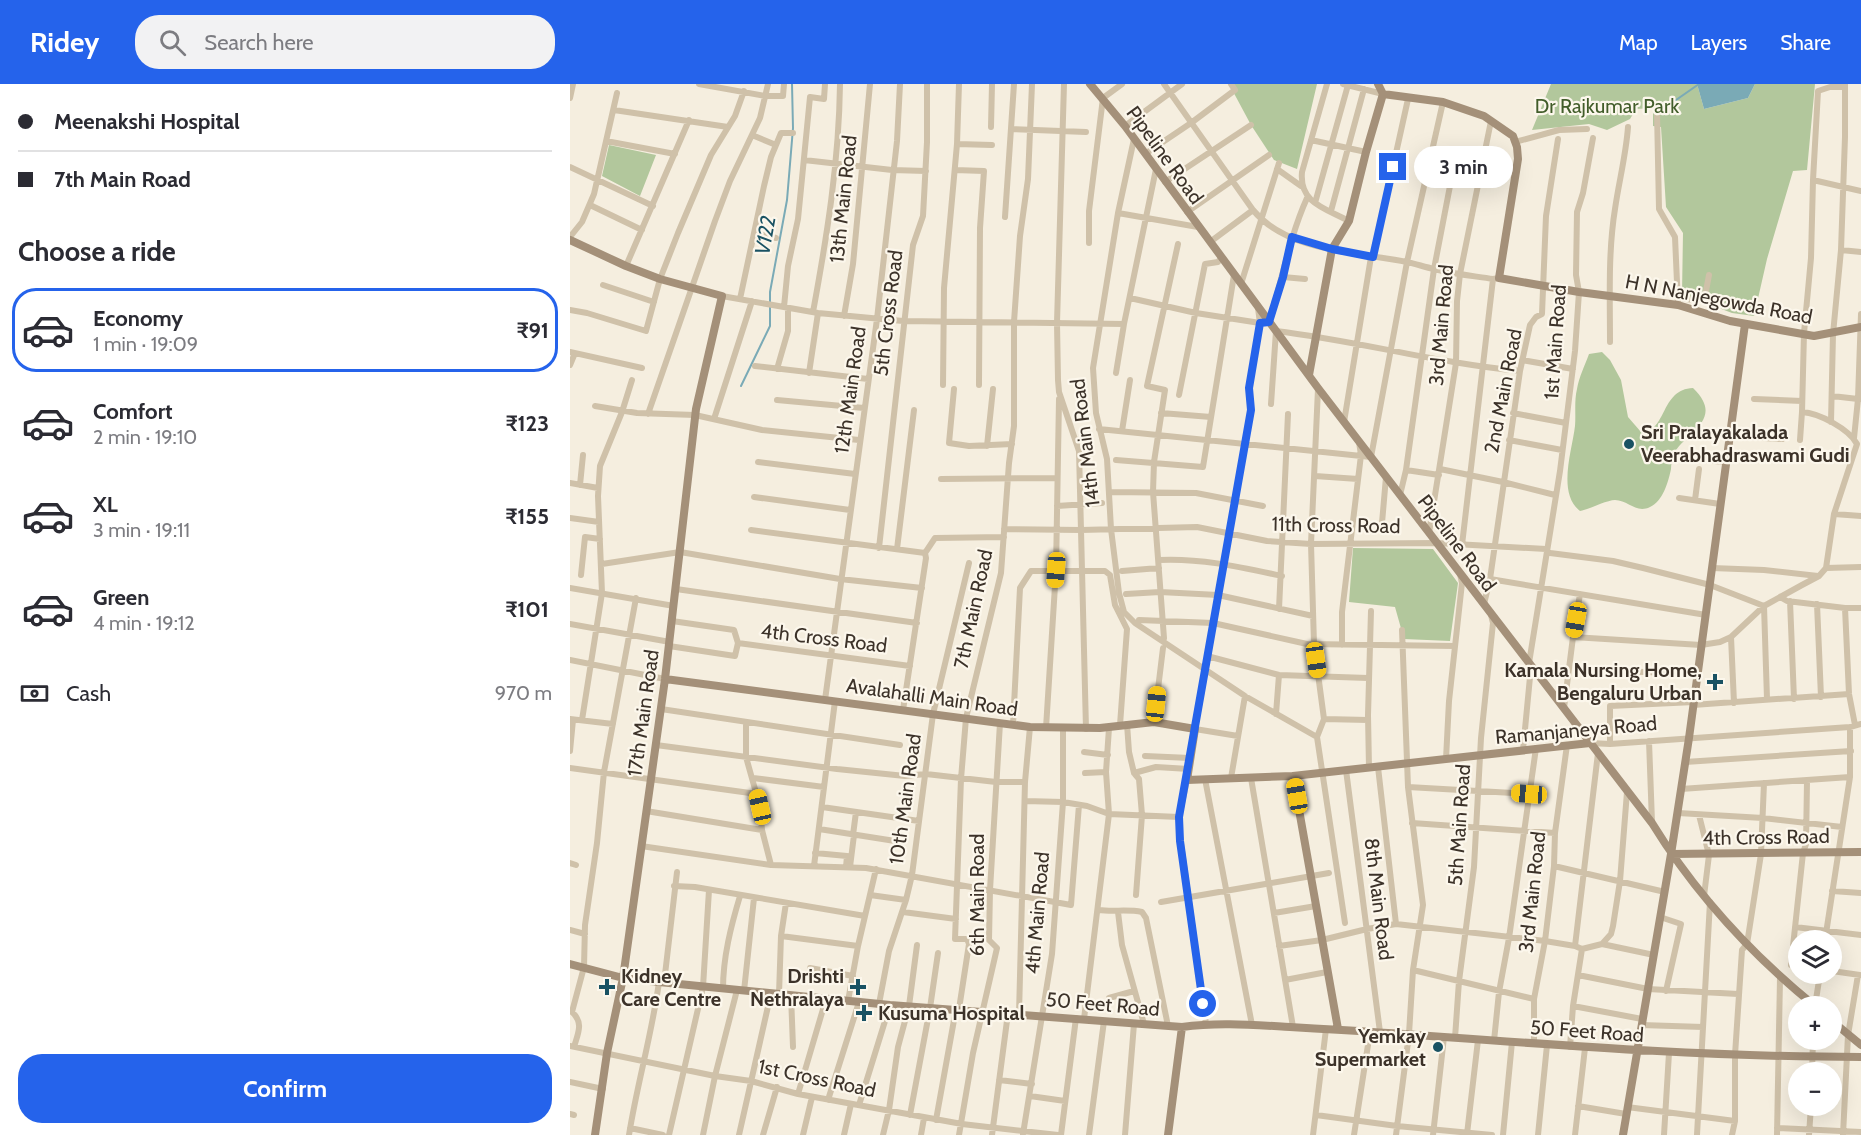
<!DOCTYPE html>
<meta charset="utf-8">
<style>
body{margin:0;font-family:Cabin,sans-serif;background:#f2f2f3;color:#2b2b33;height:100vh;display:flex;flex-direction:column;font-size:22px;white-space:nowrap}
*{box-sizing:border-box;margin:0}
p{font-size:20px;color:#7c7c81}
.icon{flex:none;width:33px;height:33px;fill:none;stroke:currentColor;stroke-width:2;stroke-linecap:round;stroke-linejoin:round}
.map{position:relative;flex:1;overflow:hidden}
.side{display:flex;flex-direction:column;background:#fff;width:570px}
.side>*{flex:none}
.banner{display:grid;align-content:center;height:132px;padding:0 18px;background:#fff}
.tools{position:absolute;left:1218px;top:846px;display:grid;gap:12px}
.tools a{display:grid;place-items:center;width:54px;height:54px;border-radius:50%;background:#fff;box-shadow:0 6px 24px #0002;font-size:30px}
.end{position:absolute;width:27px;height:27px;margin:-14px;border:8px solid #2563eb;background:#fff;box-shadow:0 0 0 3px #fff}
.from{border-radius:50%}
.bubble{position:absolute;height:42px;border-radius:21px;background:#fff;box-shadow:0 6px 24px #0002;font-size:20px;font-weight:700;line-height:42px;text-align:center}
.car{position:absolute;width:18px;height:36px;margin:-18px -9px;border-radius:8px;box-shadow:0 0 4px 2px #0007;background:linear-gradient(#f5c518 24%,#345 0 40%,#f5c518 0 76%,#345 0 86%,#f5c518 0)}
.banner b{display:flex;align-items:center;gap:21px;height:57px;font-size:22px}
.banner b+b{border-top:2px solid #e1e1e2}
.banner i{width:15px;height:15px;background:#2b2b33}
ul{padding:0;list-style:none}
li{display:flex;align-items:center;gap:18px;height:84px;margin:0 12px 9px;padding:0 6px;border:3px solid transparent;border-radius:24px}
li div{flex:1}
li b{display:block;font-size:22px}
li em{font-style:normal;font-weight:700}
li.current{border-color:#2563eb}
li>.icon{width:54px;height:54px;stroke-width:1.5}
h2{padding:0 18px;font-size:27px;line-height:72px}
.pay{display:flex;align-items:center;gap:15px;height:66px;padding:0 18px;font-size:22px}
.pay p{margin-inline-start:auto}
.action{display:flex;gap:12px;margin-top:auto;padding:12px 18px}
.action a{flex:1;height:69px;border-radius:24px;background:#2563eb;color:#fff;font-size:24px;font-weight:700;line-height:69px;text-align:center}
header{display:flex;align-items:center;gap:36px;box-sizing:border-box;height:84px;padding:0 30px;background:#2563eb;color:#fff}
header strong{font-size:28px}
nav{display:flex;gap:33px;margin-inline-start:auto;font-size:21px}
.search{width:420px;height:54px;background:#f2f2f3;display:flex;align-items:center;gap:15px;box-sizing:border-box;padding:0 21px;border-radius:24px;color:#7c7c81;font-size:22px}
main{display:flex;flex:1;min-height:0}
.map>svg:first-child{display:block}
.green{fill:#b2c79c}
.water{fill:#7aaab6}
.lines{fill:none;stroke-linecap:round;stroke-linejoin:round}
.stream{stroke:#7aaab6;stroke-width:2}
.street{stroke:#cfc1a9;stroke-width:6}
.secondary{stroke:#a49079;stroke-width:8}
.route{stroke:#2563eb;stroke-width:8}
.poi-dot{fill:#195263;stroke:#fcf7ec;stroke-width:2}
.labels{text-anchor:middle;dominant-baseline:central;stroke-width:4.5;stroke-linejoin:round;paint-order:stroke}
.park-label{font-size:20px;fill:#425d2a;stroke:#fcf7ec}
.street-label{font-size:20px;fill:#3c3229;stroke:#fcf7ec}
.poi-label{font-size:20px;font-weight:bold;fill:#3c3229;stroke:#fcf7ec;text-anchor:start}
.water-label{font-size:21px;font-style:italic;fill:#195263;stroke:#fcf7ec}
</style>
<header>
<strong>Ridey</strong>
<div class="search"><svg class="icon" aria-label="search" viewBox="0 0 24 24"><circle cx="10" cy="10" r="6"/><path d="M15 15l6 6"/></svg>Search here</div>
<nav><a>Map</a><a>Layers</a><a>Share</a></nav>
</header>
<main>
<section class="side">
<div class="banner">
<b><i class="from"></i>Meenakshi Hospital</b>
<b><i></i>7th Main Road</b>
</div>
<h2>Choose a ride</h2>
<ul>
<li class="current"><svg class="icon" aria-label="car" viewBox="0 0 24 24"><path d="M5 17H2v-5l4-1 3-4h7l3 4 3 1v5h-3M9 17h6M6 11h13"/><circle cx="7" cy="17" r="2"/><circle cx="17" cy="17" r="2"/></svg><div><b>Economy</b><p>1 min · 19:09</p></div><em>₹91</em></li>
<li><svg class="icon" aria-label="car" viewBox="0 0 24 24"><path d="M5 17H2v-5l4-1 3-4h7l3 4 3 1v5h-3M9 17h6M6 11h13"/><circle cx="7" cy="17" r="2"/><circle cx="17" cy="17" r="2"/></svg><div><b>Comfort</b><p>2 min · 19:10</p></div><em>₹123</em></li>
<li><svg class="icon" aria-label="car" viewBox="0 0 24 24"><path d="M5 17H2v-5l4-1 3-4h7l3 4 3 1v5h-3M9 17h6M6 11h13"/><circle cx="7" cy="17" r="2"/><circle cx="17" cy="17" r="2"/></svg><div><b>XL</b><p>3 min · 19:11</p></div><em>₹155</em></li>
<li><svg class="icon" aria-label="car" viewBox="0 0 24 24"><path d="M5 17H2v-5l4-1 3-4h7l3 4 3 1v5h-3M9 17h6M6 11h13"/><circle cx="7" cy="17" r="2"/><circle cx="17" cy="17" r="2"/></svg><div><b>Green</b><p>4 min · 19:12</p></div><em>₹101</em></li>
</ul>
<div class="pay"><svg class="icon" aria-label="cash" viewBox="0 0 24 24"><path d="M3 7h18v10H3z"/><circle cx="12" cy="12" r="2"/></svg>Cash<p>970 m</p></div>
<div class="action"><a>Confirm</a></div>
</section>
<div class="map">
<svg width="1291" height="1051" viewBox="0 0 1291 1051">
<rect width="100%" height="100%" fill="#f5eedf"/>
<path class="green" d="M659,0H747L727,85L704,76L681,41Z
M981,0H1127L1134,25L1178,14L1185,0H1245L1237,86L1223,87L1197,175L1184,232L1162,229L1112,210L1113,149L1096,123L1091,43L1083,42V24L1066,25L1060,35L1037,46L1019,40L962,46Z
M39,61L86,71L70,112L32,92Z
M1032,268L1040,276L1051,296L1058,333L1071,348C1097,349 1090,305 1123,304C1156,336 1115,348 1103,371C1102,375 1101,381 1101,385C1098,399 1093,417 1080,423C1066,430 1058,416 1045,416C1037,416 1020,425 1010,427C987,409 1002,367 1005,342C1006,330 1004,317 1007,305C1009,293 1015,281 1019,270Z
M783,464L863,465L888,499L880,557L834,555L825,523L779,518Z"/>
<path class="water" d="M1127,0H1185L1178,14L1134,25Z"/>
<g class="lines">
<path class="stream" d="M1096,23L1129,0
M171,302L200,242V208L217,116L223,44L222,0"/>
<path class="street" d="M129,0L195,12H213L214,0
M494,0L487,239L488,296L489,308L509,367L516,645
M594,0L683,126C717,168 788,168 837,178C846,180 855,183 864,185C883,190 904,192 923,195L929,194
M757,0L732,88C729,119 755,124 779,137
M773,0L813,10
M0,14L3,0
M44,26L158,43
M1087,28L1089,125L1105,153L1108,221
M555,42L612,0
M421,43L422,0
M441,45L516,48
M182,51L206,61
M564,55L548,129L523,284L526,329L537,375L541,445L549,509L554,528L565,539L675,612L747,653L775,839
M741,56L796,68
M36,57L105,70
M945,58L989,46L1017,45
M387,60L422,61
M575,70L621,39L665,6L661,0
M234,76L322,86L356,87
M0,83L83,122
M707,85L731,102
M385,86L414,87L410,144L409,301
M1243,96L1291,107
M595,98L681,41
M745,119L778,1
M20,121L72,146
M761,127L794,5
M617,128L699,71
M548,129L628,143
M435,133L444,0
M185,149L206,154
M0,153L12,138L24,110L47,9
M640,158L683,126
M519,159V127L533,14L552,0
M1271,166L1291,168
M803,173L838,15L835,14
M56,182L119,36
M713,193L735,195
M671,200L709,79
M33,201L84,218
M152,212L248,229L333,237L554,240
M560,214L626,229L690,239L699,238C712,197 719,154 737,114
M1108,214L1124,216L1132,214L1136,207L1139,191
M170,215L194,102L201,73L211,49H223
M214,223L218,182L228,135L240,13L254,15L255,0
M0,226L17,229L76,247L90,195L108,149L141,71L165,32L174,7
M243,228C257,152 269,78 270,0
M1291,230L1288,315H1291
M274,232L283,180L300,0
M1040,258C1040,214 1038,168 1045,125C1049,97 1056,71 1058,43
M0,268L72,284
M952,276L1003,285
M0,281L5,269
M185,282L298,295
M207,285L218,247V224
M239,289L248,229
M546,289L554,240L586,85
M373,301L374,204L387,60L389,0
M384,305L379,359L399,362L442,360
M609,311L635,180L648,178L651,174
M1262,312L1288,315L1284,354
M1184,315L1232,317
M207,316L294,324
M701,320L706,247C788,257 867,279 950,287
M25,322L67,329L125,331L192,346L289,356
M591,329L641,333
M943,329L996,339
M78,330L145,137L160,97L190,34L198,0
M144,335L182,217
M774,338L801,173
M1261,338L1263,250L1271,166L1275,53V0
M529,345L801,373L837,178L873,18
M552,347L560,296
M1159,352L1212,355
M939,356L992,366
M1230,356L1232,328
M417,362L423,305
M546,376L633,383L664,191
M1132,376L1156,378
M188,378L285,390
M870,385L933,398L985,411
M836,386L869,391
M745,392L788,395
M371,395L486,394
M0,399L28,404
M10,401L13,371
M540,408L626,409L693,422
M830,411L836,386L864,185L885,76
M184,413L280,426
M1109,414L1150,420
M1125,416L1129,385
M487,422L532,419
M1264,430L1291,432
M0,434L29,438
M812,439L816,393
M434,445L511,446L627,443L697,457L741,460L867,459L976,465L980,469L1043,477L1073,484L1140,501L1194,522L1197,615
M181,446L355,469L356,474L333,626
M859,449L886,279L887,217L890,190L921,37
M892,461L923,195
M309,464L343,161L353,132L357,58V0
M327,465L344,326
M355,469L365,454L434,453
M589,476C631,474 670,483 712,492
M32,480L110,468L270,495L352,504
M1142,484L1194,486L1248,492
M1256,484L1291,483
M552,487L589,484
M11,491L15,453L30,455
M920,495L1136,531
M0,504L104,522
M106,505L347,539
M556,510L590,508L648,511L743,532
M1210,513L1217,517L1275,524H1291
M1220,517L1224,615
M914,520L920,495L950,287L960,241L966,233L972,230L976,132L988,55
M1247,520L1251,613
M1275,524L1279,610L1285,641
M709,525L718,330
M569,536L643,539L737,560L885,562
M102,537L164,546L168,559L340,582
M0,540L100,558
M1003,553L1131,561L1150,558L1161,553L1194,522L1232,501L1249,492L1256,484L1264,430L1287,360C1279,345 1249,329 1232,328L1234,249L1241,174L1243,96L1248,7L1260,3H1275
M1161,553L1164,619
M594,554L583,408L584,378L595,306L577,302L608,160
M772,561V528L791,371L789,358
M99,562L165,572L168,559
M637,572L709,591L798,594
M0,576L95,595
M1020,586L1128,590
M255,616L307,235L327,57L330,0
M1123,621L1279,610
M994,624L1003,553L1010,510
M91,625L330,661
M706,630L709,591
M0,635L43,640
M754,635L798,636
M12,636L32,509L28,412L30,382L52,328L62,296
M176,638V673L190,723L192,746L201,781
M584,638L593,564
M557,640L559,668L564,689L569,695L572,731L566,811
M443,641L450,504L461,487H535L540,491L545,521L557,545L550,641
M476,644L486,486L489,315
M668,652L625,645L681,326L679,304L690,239L688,224
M747,653L754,635L744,560L741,460L748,305
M1079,657L1082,738
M1020,659L1040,660L1280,643L1291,640
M1040,660V622L1124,618
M86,661L267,685L335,692L356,690L426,698H455
M953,666L960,593L959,579L990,387L1005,267L1009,208L1006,191L1007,128L1013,109L1023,54
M0,667L3,636
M514,668L538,671
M575,672L620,674
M876,675L879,617L892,499L890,490
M1115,678L1281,667
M808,683L826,840
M0,684L187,710
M799,684L798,631L801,527
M776,686L810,948
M515,689L536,688
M564,689L586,683L619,685
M183,694L254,703
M661,694L675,612
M681,694L723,943
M635,695L682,941
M617,696L609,733V745L636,940
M838,703L959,710
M1111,705L1280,693
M455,717L493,718L517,722L539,730L609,733
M252,723L349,737
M76,727L192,746
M1108,729L1193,734L1272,743
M1129,731L1139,771L1134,812
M842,739L985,749
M249,745L325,757
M283,751L286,728
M71,762L201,781L296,784L501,821L509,721
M245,769L277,772L276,783
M0,779L6,781
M244,782L265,617
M984,782L1095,808
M280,783L284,751
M104,802L125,803L295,832
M1262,807L1291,809
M300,811L336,816
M591,818L759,789
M529,826C543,828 558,825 572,828L576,834L598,942
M333,828L386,835
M548,828L552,861L574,940
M704,829L746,822
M1090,833L1111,840L1096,907
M1225,843L1291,851
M0,846L15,850
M211,852L288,862
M1255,856L1280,693V643
M1032,860L1041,850L1043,842L1050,797L1057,708
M709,862L752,856L797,845L826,840L975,857L1005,862L1012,865L1032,860L1084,871
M1005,862L1028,669
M1221,881L1233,769L1236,760L1237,697
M240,884L283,892
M843,886L964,915
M1262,887L1290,891
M1008,891L1078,905L1168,910
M715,896L757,888
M94,899L107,788
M153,905C153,873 161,842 170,812
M174,907L184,814
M209,910L211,852L216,819
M221,911L223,963
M539,914L564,907
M278,917L288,862L306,785
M309,920L319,867L336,816L342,791L363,630L399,479
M1003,922L1072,935
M1245,922L1250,890
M389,925L399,860L397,855H385L391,695L396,634L431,489L439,379L444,342V238L450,152L458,95L462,0
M449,930L455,698L460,643
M514,935L539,730L536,688L539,644
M1071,941L1133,943
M885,954L889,897L904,783L911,654L923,539L921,531
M924,957L929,908L939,854L966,664
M964,960V915L975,857L984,782L985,749L997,661
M0,962L145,992L181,997L228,1010L392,1040L488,1051
M4,963C8,949 14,939 2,928L14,883L15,841L27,759L34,688L66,514
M1000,963L1003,922L1012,865
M1242,988L1243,956
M429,996L462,1000
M0,998L33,1005
M228,1010L256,915
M460,1012L495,1017
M258,1016L289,918
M289,1021L320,921
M1008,1022L1056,1030
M1057,1023L1165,1037
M0,1030L4,1031
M340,1031L360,924L368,869
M746,1031L827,1042L922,1051
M366,1036L386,925
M60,1044L93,1051
M1207,1044L1291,1048
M453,1050L482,870L493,718V644
M897,1050L908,956
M59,1051C67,1000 82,950 89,898
M99,1051L133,903L139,806
M133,1051L145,992L167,906
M169,1051L201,909
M193,1051L207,1003
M233,1051L242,1013
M274,1051L281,1020
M313,1051L319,1026L328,963L339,922L347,861
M351,1051L354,1034
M389,1051L403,969L427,864L419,856L420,806L430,639
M422,1051L438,929
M491,1051L506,934
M519,1051L534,937
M555,1051L564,940
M743,1051L756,945
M784,1051L800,948
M826,1051L839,950L843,886L853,821L838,703L832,546
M863,1051L874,953
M933,1051L942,958
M968,1051L977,961
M1005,1051L1015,964
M1094,1051L1099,969
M1127,1051L1140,818
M1162,1051L1165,1037V971L1172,866L1177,860L1191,770L1194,699
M1207,1051L1210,894
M1239,1051L1241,1022
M1273,1051L1278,951L1288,891"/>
<path class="secondary" d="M520,0L555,42L748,304L1082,739C1125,809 1181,870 1245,922
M808,0L813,10L873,18L914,32L943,52L947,63L948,75L929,194L1009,208L1108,221L1160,237L1244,252L1291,243
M0,156L56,182L90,195L152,212L126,325L95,595L53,894L37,969L25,1051
M739,291L762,165L779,137L796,68L813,10
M95,595L460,643L530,644L584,638L625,645L617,696L723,692L1020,659
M723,692L768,945
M1101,770L1291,768
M0,880L53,894L89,898L320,921L612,943C648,938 684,941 720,943C772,946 823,949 874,953C1013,963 1152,973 1291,973
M1262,937L1291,961
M598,1051L612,943
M1053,1051L1101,770L1119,654L1175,240"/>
</g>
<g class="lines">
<path class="route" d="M633,920L610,757L609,733L681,326L679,304L690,239L699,238L713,193L722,153L762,165L803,173L823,83"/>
</g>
<g class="poi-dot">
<circle cx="1059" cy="360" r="6"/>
<path d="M1142 589h6v6h6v6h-6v6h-6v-6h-6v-6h6z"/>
<path d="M34 894h6v6h6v6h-6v6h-6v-6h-6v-6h6z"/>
<path d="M285 894h6v6h6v6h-6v6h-6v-6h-6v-6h6z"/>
<path d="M291 920h6v6h6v6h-6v6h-6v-6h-6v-6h6z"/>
<circle cx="868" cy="963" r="6"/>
</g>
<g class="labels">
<g class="park-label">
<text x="1037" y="22">Dr Rajkumar Park</text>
</g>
<g class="street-label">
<text transform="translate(595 71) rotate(54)">Pipeline Road</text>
<text transform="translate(273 115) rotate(-84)">13th Main Road</text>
<text transform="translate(1149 215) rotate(11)">H N Nanjegowda Road</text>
<text transform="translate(318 229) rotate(-83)">5th Cross Road</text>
<text transform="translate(871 241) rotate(-85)">3rd Main Road</text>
<text transform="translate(985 258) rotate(-86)">1st Main Road</text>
<text transform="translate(280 306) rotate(-82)">12th Main Road</text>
<text transform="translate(933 307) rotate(-79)">2nd Main Road</text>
<text transform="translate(515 359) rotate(-97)">14th Main Road</text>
<text transform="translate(766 441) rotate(1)">11th Cross Road</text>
<text transform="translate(887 459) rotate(53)">Pipeline Road</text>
<text transform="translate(403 525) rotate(-78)">7th Main Road</text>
<text transform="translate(254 554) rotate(7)">4th Cross Road</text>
<text transform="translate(362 613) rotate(8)">Avalahalli Main Road</text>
<text transform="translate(73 629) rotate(-82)">17th Main Road</text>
<text transform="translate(1006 646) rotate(-5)">Ramanjaneya Road</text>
<text transform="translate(335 715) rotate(-82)">10th Main Road</text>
<text transform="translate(889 741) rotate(-86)">5th Main Road</text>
<text transform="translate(1196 753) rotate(-1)">4th Cross Road</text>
<text transform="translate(962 808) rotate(-84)">3rd Main Road</text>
<text transform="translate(407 811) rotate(-90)">6th Main Road</text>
<text transform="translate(809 815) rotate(83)">8th Main Road</text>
<text transform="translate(467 829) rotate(-85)">4th Main Road</text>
<text transform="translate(533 920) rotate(5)">50 Feet Road</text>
<text transform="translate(1017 947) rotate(4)">50 Feet Road</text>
<text transform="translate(247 994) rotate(12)">1st Cross Road</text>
</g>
<g class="poi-label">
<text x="1071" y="348">Sri Pralayakalada<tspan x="1071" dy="23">Veerabhadraswami Gudi</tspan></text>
<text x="1132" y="586" text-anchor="end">Kamala Nursing Home,<tspan x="1132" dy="23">Bengaluru Urban</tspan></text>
<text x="51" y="892">Kidney<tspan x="51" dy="23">Care Centre</tspan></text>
<text x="274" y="892" text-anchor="end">Drishti<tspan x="274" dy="23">Nethralaya</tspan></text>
<text x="308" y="929">Kusuma Hospital</text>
<text x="856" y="952" text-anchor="end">Yemkay<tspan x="856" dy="23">Supermarket</tspan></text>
</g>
<g class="water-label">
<text transform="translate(195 151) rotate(-80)">V122</text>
</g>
</g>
</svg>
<div class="tools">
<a><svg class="icon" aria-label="layers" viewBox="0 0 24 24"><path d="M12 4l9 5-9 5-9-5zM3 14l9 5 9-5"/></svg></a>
<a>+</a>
<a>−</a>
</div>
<i class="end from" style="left:633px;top:920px"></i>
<i class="end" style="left:823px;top:83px"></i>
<div class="bubble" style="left:844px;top:62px;width:99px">3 min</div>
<i class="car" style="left:486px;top:486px;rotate:184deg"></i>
<i class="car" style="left:1006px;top:536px;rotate:190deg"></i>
<i class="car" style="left:746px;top:576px;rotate:172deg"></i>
<i class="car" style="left:586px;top:620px;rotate:6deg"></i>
<i class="car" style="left:959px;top:710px;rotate:274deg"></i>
<i class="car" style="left:727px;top:712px;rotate:350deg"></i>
<i class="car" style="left:190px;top:723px;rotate:347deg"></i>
</div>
</main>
